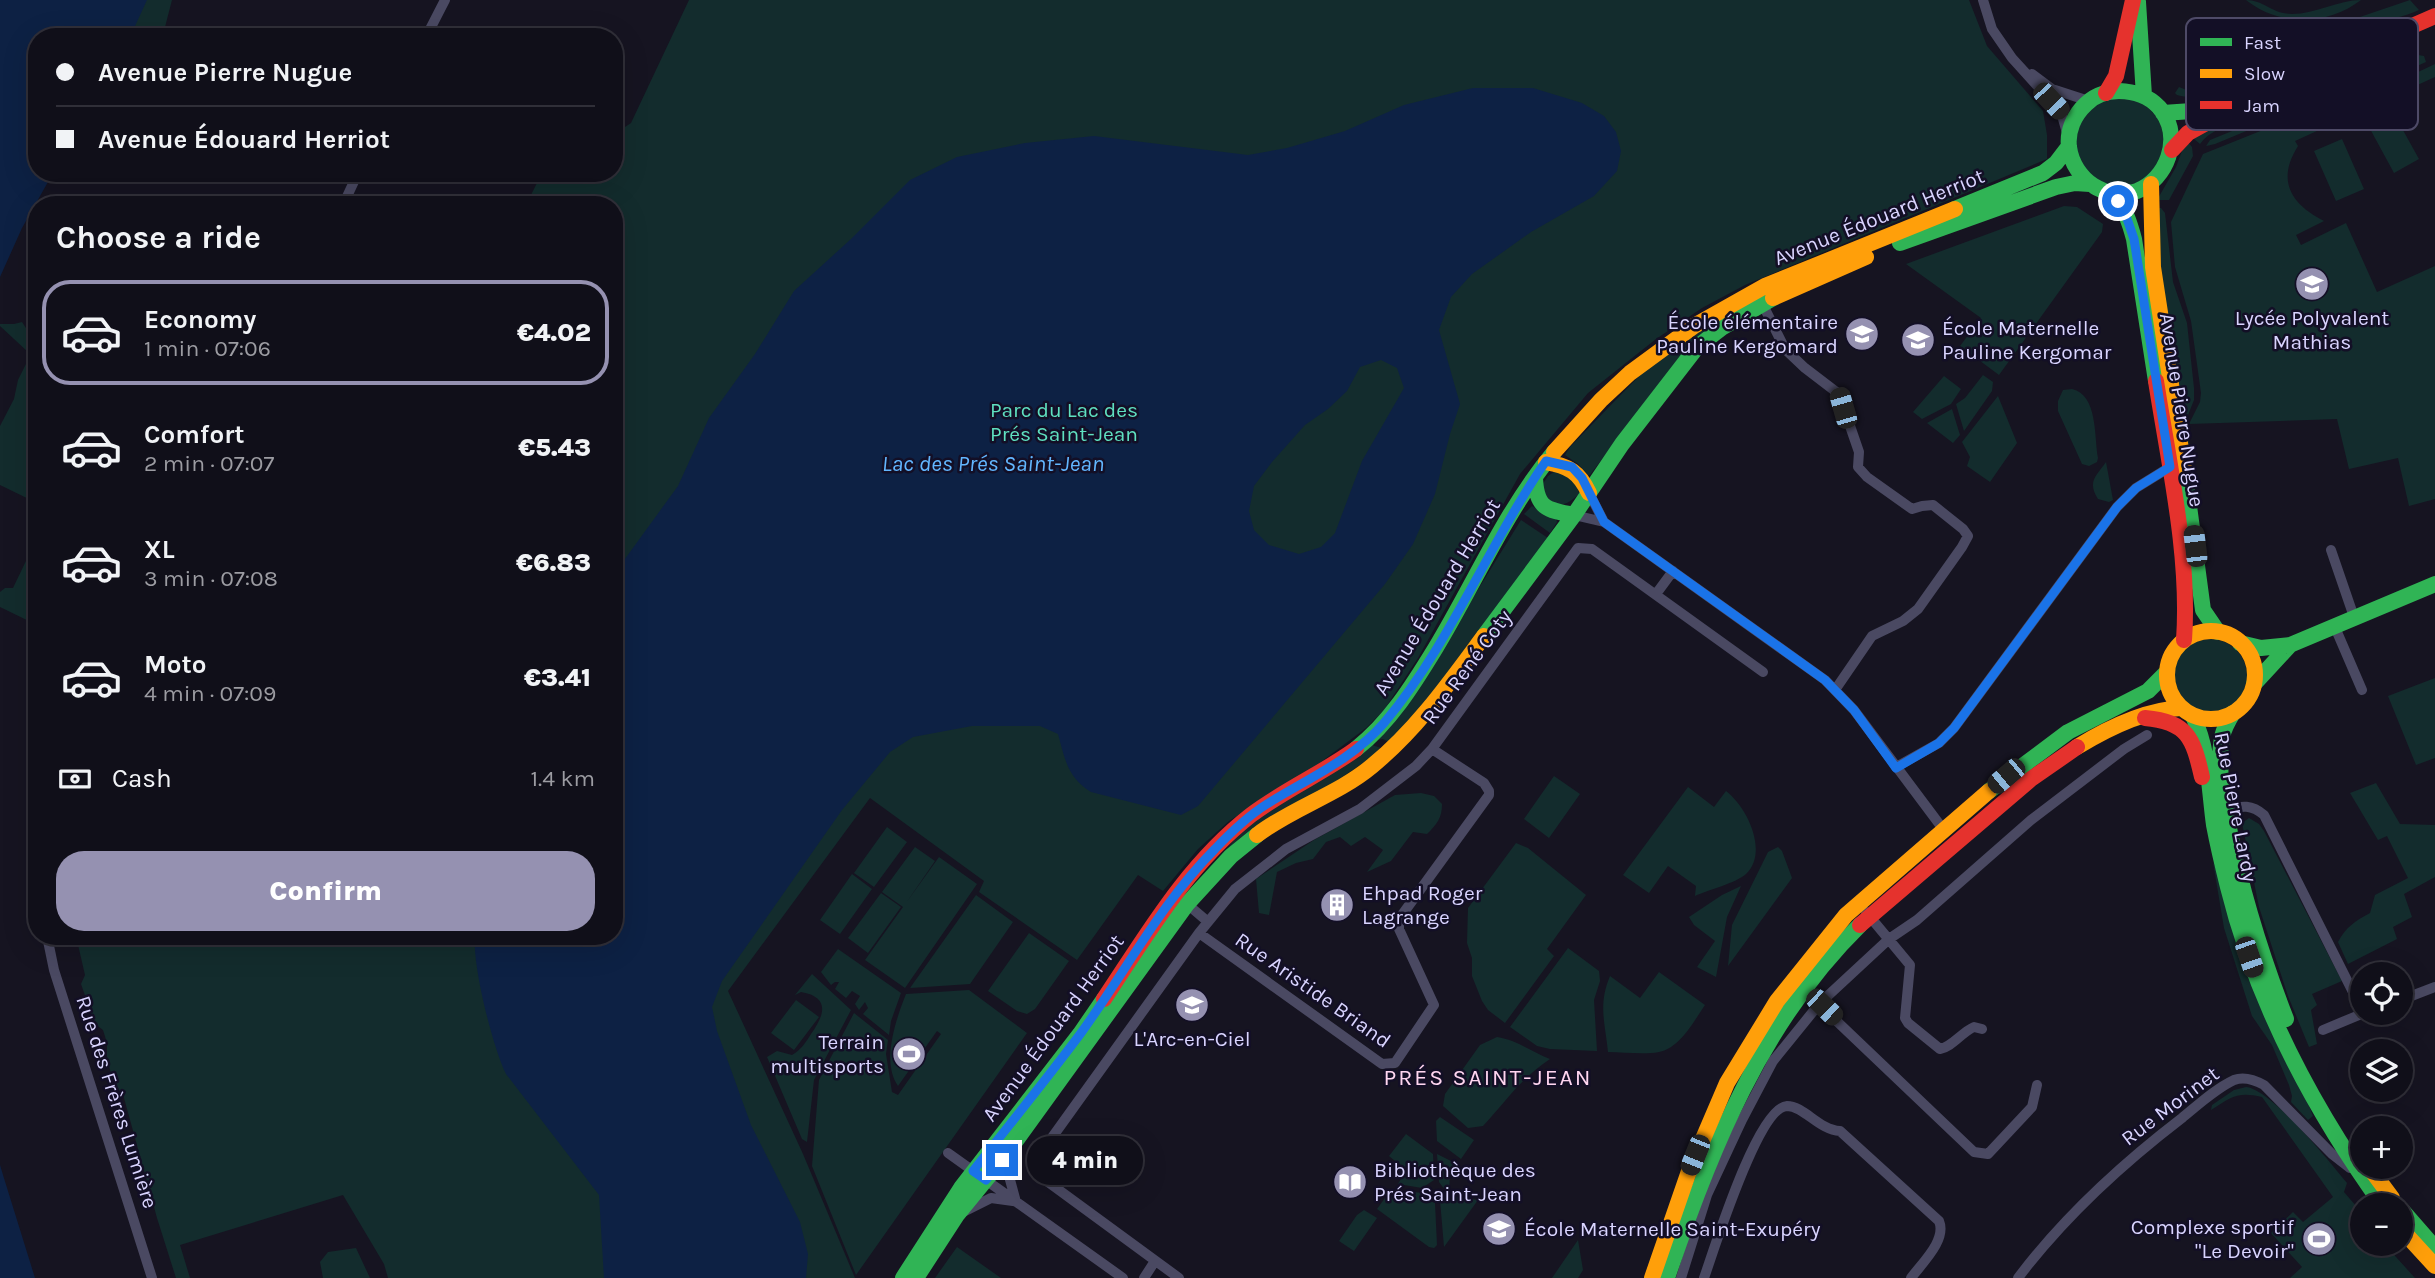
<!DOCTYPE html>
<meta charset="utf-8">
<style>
body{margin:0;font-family:Karla,sans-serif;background:#1e1d26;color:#f1f3f6;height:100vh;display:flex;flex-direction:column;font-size:26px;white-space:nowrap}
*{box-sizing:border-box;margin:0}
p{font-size:23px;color:#9c9ca2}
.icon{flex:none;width:38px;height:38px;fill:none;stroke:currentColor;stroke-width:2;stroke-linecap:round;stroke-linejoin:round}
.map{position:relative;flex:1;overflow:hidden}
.drawer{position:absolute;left:28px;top:196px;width:595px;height:749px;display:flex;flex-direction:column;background:#100f19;border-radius:28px;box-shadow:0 7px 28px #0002,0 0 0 2px #302f38}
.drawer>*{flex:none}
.hud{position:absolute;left:28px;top:28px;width:595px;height:154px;border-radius:28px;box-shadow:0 7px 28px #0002,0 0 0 2px #302f38;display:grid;align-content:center;height:154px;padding:0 28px;background:#100f19}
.tools{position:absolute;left:2350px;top:962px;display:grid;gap:14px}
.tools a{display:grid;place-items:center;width:63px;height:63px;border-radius:50%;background:#100f19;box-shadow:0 7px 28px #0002,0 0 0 2px #302f38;font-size:35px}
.end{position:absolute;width:32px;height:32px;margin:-16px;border:9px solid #1a73e8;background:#fff;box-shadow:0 0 0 4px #fff}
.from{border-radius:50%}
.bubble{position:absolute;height:49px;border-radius:24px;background:#100f19;box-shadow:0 7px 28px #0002,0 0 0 2px #302f38;font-size:23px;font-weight:800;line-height:49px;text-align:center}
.car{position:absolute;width:21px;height:42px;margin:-21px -10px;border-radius:9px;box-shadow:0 0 5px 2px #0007;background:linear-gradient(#222 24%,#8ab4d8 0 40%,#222 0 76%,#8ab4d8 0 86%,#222 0)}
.hud b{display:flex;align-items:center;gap:24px;height:66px;font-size:26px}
.hud b+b{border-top:2px solid #302f38}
.hud i{width:18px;height:18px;background:#f1f3f6}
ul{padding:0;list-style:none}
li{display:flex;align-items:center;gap:21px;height:105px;margin:0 14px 10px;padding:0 14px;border:4px solid transparent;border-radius:28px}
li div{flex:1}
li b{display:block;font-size:26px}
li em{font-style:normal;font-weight:800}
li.on{border-color:#9591b1}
li>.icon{width:63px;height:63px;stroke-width:1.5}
h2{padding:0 28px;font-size:32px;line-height:84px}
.pay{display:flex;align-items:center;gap:18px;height:77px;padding:0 28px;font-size:26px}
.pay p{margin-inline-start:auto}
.primary-button{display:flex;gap:14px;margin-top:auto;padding:14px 28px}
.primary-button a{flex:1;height:80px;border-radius:28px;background:#9591b1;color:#fff;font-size:28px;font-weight:800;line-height:80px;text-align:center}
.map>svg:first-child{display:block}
.green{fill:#132c2d}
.water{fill:#0d2144;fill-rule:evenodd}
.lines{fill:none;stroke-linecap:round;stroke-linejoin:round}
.street{stroke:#4a4962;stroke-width:10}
.fast{stroke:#30b455;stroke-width:16}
.slow{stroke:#ff9f0a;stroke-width:16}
.jam{stroke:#e5322d;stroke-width:16}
.route{stroke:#1a73e8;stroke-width:9}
.labels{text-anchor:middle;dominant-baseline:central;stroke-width:5;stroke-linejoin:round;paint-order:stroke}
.street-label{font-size:21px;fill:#d9d4ff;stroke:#130f26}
.poi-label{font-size:21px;fill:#d9d4ff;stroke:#130f26;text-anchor:start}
.park-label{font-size:21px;fill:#5fe0c0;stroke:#130f26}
.water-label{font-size:23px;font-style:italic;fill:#62b6ff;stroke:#130f26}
.neighbourhood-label{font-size:23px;letter-spacing:2px;fill:#ffd6f0;stroke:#130f26}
.key{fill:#130f26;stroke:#4e4a67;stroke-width:2}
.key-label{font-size:19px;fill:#d9d4ff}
</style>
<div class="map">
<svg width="2435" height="1278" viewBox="0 0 2435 1278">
<rect width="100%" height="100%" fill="#161421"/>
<path class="green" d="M144,0H172L165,27L159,37H129Z
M689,0H1969L1987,46L2043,111L2047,135V159L1745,285L1702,308L1656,339L1588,393L1520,474L1418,658L1384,710L1366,728L1313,768L1229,821L1198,849L1163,891L1138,875L1077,960L979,892L984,881L870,798L728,991L803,1154L855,1278H388L384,1264L343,1195L180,1245L190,1278H176L157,1218L124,1098L112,1078L107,1057V1043L103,1030L95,1024L81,984L85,975L76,936H614V205H526L542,173H614V129L619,131L631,123Z
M2246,0C2264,0 2272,14 2292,14C2316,14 2338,0 2361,0C2327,26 2280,27 2246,0Z
M2410,0L2419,10C2402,18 2369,25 2351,20Z
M2409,39L2413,41C2355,66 2297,89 2241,118C2227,126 2209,131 2200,144L2193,138L2217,121L2378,45L2382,49Z
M2418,55L2424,56L2426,62L2361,91L2340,92L2215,144L2206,146L2210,140Z
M2435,64V77L2295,141L2298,146C2276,181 2291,204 2324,221L2296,235L2301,245L2346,223L2377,292L2435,266V499L2409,506L2398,458L2349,469L2337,419L2189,424L2200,402L2201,393L2191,321L2175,267L2171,222L2203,154L2343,98H2363Z
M2243,69V73C2227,87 2198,102 2177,95L2175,93L2179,87L2189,91Z
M2076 142a44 44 0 1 1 88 0a44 44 0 1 1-88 0Z
M2394,114L2419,159L2394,173L2369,127Z
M2342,139L2364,189L2336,201L2314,151Z
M2186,140L2192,147L2193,156L2169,200H2157L2176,167Z
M2064,206L2077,207L2103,224L2102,232L1999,375L1960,346L1981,318L1906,264Z
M2156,208H2161L2165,213L2173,282L2187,323L2194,388V400L2186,420L2194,477L2159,267Z
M1732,309L1686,350L1589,476L1578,464L1565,455L1570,447L1645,370L1677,342Z
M22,322L37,345V503L0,485V426L14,399L18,380L28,360V352L0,326V324H14Z
M1983,375L1993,382L1992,391L1964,431L1956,404L1965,398Z
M1944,376L1961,389L1951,404L1922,419L1913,412Z
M2072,389C2098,395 2094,436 2098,458L2097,462L2089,466L2082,464L2058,411V401L2063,390Z
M1998,396L2017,443L1990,482L1967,466L1970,457L1962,442Z
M1952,409L1960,435L1953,443L1927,423Z
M2106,462L2113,500L2109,502L2098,499C2087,482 2096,476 2106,462Z
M1555,471L1568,472L1578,482L1579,494C1566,506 1559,508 1544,498L1542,485L1548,476Z
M1532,506L1556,519L1557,522L1550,533L1524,514Z
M1521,520L1548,538L1427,703L1391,743L1383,739L1376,740L1435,659Z
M37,538V625L0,607V592L5,588H13Z
M2173 676a37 37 0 1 1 74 0a37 37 0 1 1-74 0Z
M2435,678V758L2416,765L2388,696Z
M1366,743L1384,749L1218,860L1247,824Z
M1554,776L1580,794L1549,838L1524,819Z
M2376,783L2400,824L2435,825V877L2404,894L2412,917L2393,927L2397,939L2348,964L2338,942C2346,927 2355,921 2370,913L2375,895L2408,878L2387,836L2378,840L2350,793Z
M1688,787L1714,807L1726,791C1747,807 1769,852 1746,874C1736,883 1708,890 1695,896L1696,886L1668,866L1649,893L1623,875Z
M1421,793L1434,796L1442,804C1442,818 1437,824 1427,834L1413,832L1391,861L1367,872L1383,850L1365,837L1351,846L1340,837L1326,842L1313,859L1296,863L1277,872L1269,915L1259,913L1256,879L1314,840L1395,795Z
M2249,818L2259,824L2264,831L2342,981L2312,994L2317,1005L2311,1010L2317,1044L2309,1047L2288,996L2259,907L2242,823Z
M887,827L907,842L874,887L854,873Z
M1516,843L1528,848L1586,895L1547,949L1554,956L1505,1023L1488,1010L1482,1001L1472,976V958L1467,943L1468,908Z
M915,847L935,861L906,903L939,857L977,884L905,988L865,960L903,907L882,892Z
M1778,847L1782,851L1792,878L1728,966L1732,925L1768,852Z
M2213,862L2313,1116L2308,1120L2291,1102L2292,1096L2289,1085L2272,1045L2252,1016L2224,928Z
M852,874L872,889L840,934L820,920Z
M1741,886L1727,917L1716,977L1697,967L1715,941L1694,925L1689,917L1722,895Z
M881,893L901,907L868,953L848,938Z
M976,895L1013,922L970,984L910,988Z
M1029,933L1069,961L1035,1009L1027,1014L1017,1011L988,991Z
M1568,948L1599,971L1600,981L1594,1000L1597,1051L1550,1049L1537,1046L1510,1027Z
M838,949L901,993L891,1021L889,1035L863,1014L868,1008L865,1002L859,1010L855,1004L860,996L852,991L846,998L835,989L839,982H835L831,985L821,972Z
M1659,972L1705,1005C1694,1021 1680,1048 1659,1052C1643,1055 1624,1052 1608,1052C1605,1022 1598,1005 1610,976L1640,998Z
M812,974L851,1010L814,1080L807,1142L802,1139L767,1057L777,1051L792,1055C801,1050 806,1042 811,1034C824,1016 831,997 801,992L795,995Z
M969,990L1027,1033L856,1275L812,1166L819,1080L854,1013L888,1040L886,1054L892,1092L898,1095L941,1034L937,1031L898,1086C881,1062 896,1019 906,994Z
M796,1000L819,1017L794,1050L771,1033Z
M1497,1037C1517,1040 1532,1052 1550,1059C1520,1079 1507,1100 1483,1126L1468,1128L1443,1106L1445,1094L1480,1045Z
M2246,1087C2271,1089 2329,1161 2347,1183L2344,1192L2362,1213V1244H2389L2387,1247L2415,1278H2290L2302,1267L2271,1233L2293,1212L2303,1222L2333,1197L2262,1097C2238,1091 2231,1097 2211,1110L2212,1105L2234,1090Z
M1440,1117L1474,1140L1461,1159L1437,1141L1436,1121Z
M1406,1134L1433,1154L1434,1180L1422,1188L1398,1184L1406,1170L1389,1156Z
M1437,1154L1455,1163L1450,1175L1449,1191L1445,1190L1439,1182Z
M1396,1190L1423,1193L1425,1199L1435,1203L1437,1245L1434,1248L1429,1247L1377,1209L1390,1191Z
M1444,1195L1478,1200L1444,1247L1440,1200Z
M1364,1210L1377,1218L1354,1251L1339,1241L1357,1215Z
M1578,1240L1583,1270L1578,1278H1552Z
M957,1247L1001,1278H935Z
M356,1248L370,1278H323L320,1262L328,1252Z"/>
<path class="water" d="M0,0H147L130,37H37V173H53L22,228L0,277Z
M1473,88H1533L1582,103L1604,116L1616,132L1621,151L1617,171L1594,196L1531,232L1472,274L1451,297L1439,330L1460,404L1450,434L1435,494L1413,544L1385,584L1198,806L1181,815L1091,792C1067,777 1065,759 1058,734L1040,726H972L913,737L890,752L842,810L722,981L712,1007L717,1031L751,1125L800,1222L808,1254L806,1278H604L599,1195L506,1074C493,1048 472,965 475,936H614V581L622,563L678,486L709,418L755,354L794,291L851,239L910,180L957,157L1025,143L1094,136L1248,155L1287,148L1345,131L1404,105ZM1381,360L1397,368L1404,388L1362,461L1335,533L1321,547L1299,554L1269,545L1254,530L1249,511L1254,486L1272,462L1305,425L1328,409L1347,391L1360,367Z
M0,1165L3,1175L35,1278H0Z"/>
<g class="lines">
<path class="street" d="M1983,0L1992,29L2012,58L2061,112L2067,133
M426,37L445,0
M2032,74L2052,89L2089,101
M343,205L358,173
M1762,303L1785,349L1805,368L1839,394L1859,452L1858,467L1867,477L1912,509L1922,506L1933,505L1963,529L1968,536L1962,547L1918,609L1903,621L1872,636L1835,690
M1589,493L1604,522
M1574,515L1604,522L1825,680L1854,710L1943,829
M2331,550L2354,617
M1656,594L1673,571
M2334,625L2362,690
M1896,767L1939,743L1954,728L2117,507L2136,488L2170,467
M2226,809C2242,806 2251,804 2264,815L2362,1010
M1187,904L1207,921
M1866,912L1910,965L1905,1018L1908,1023L1940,1049C1952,1047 1962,1032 1974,1027L1982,1029
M1199,933L1382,1064L1395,1063L1434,1005L1399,929V919L1489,795V791L1484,783L1432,749
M47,936L54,970L152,1278
M1804,990L1974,1152L1988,1154L2032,1107L2037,1085
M2401,1000L2435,987
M2323,1030L2364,1013
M1016,1147L1009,1176L1016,1202
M948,1153L1123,1278
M963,1212L991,1198L1013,1201
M1144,1278L1155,1261
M1179,1278L1048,1182C1040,1174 1036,1168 1038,1157L1199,933L1235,889L1286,849L1360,809L1416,766L1432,749L1578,548L1592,549L1763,672
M1681,1278L1707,1195L1742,1120L1773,1061L1820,1003L1889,939L1917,920L2031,820L2124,749L2147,735
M1704,1278C1714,1250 1758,1107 1787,1106C1804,1106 1819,1130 1840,1131L1939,1221C1947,1240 1922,1263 1911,1278
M2018,1278C2064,1217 2122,1164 2182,1118C2198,1105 2215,1089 2234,1080C2244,1076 2255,1080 2264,1085L2332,1154L2350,1168"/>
<path class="fast" d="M2138,2L2144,96
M2163,113L2192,111L2235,98
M2110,193C2118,193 2129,194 2137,191C2167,179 2182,139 2162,111C2145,88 2106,84 2086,104C2074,115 2067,131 2069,147C2071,163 2081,178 2094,186C2100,190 2108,192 2113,196C2125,207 2130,224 2134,239L2156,381
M1955,209L2043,173L2056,163L2069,146
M1900,243L2056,187L2075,183L2090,184
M2184,469L2203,610L2218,632
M1535,477C1536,508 1546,510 1574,515
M1484,636L1574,515L1622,444L1697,347L1723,327L1773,298
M2240,643L2261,648L2290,645
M2254,684L2290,645L2435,584
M2233,713C2228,721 2224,728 2222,737C2217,767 2223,799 2229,828C2242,894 2262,957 2286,1019
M2193,716C2209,751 2209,788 2214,825C2218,846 2223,867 2228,887C2257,1004 2313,1109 2383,1206
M1356,749C1390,722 1413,685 1435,649C1475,583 1505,511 1554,452
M1989,791L2068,732L2148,691L2167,672
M2401,1209L2435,1248
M903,1278L961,1188L1080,1034L1104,999
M916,1278L957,1215L1002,1160L1187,904L1231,856L1257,835
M1667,1278C1710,1150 1762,1021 1860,925"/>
<path class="slow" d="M2151,184L2153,267L2184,469
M1773,298L1866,257
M1554,452L1601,400L1630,373L1694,326L1765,286L1955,209
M1546,462C1569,466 1579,472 1589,493
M2167 675a44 44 0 1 1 88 0a44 44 0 1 1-88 0Z
M2077,747C2108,728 2144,710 2181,708
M1257,835C1292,808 1337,795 1372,766C1417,729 1450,682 1484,636
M2369,1167L2392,1198
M2401,1229L2435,1266
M1652,1278L1688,1174L1727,1083L1777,1001L1846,915L1989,791"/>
<path class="jam" d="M2106,93L2116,76L2133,0
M2172,150L2188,133L2268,89L2435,16
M2156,381C2169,465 2190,556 2184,640
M2145,718C2188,722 2193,738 2202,777
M1860,925L2031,779L2077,747
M1104,999C1148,933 1187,865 1251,815C1284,790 1323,773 1356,749"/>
</g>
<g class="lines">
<path class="route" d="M1002,1160L986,1180L973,1171C1009,1125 1046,1080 1081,1033C1126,971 1161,903 1215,849C1231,832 1248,816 1267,804C1307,779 1352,760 1384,723C1450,645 1488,545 1546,461L1572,467L1582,478L1604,522L1825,680L1854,710L1896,768L1939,743L1954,728L2117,507L2136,488L2170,467L2134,239L2124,210L2118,201"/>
</g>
<defs>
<g id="school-disc" transform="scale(1.75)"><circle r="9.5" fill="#9591b1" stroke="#130f26"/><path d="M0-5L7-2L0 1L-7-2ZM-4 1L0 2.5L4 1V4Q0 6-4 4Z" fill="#fff"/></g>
<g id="building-disc" transform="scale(1.75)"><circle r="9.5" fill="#9591b1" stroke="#130f26"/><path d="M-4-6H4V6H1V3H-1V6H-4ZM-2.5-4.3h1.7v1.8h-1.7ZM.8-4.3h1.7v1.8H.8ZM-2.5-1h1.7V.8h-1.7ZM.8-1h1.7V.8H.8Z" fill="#fff"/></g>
<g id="stadium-disc" transform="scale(1.75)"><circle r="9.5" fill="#9591b1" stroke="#130f26"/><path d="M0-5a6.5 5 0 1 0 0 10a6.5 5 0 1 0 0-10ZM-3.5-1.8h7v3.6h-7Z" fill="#fff"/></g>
<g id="library-disc" transform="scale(1.75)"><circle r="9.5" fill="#9591b1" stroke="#130f26"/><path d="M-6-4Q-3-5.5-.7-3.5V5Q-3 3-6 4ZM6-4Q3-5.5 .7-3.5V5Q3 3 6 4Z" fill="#fff"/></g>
</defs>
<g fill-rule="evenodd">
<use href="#school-disc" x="2312" y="284"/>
<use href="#school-disc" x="1862" y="334"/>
<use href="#school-disc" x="1918" y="340"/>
<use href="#building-disc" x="1337" y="905"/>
<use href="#school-disc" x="1192" y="1005"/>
<use href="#stadium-disc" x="909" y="1054"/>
<use href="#library-disc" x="1350" y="1182"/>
<use href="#school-disc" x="1499" y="1229"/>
<use href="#stadium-disc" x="2319" y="1239"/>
</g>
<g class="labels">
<g class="street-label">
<text transform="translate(1879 217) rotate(-22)">Avenue Édouard Herriot</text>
<text transform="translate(2182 410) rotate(81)">Avenue Pierre Nugue</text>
<text transform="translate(1437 597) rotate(-59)">Avenue Édouard Herriot</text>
<text transform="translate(1467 667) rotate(-54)">Rue René Coty</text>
<text transform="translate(2236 807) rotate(79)">Rue Pierre Lardy</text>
<text transform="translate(1313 990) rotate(35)">Rue Aristide Briand</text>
<text transform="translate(1053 1028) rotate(-54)">Avenue Édouard Herriot</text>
<text transform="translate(117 1102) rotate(72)">Rue des Frères Lumière</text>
<text transform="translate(2170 1106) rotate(-37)">Rue Morinet</text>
</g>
<g class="poi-label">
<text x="2312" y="318" text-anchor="middle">Lycée Polyvalent<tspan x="2312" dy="24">Mathias</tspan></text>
<text x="1838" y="322" text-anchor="end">École élémentaire<tspan x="1838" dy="24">Pauline Kergomard</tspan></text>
<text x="1942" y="328">École Maternelle<tspan x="1942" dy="24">Pauline Kergomar</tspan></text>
<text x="1362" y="893">Ehpad Roger<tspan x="1362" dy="24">Lagrange</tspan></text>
<text x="1192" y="1039" text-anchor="middle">L'Arc-en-Ciel</text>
<text x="884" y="1042" text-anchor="end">Terrain<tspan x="884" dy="24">multisports</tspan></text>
<text x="1374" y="1170">Bibliothèque des<tspan x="1374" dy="24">Prés Saint-Jean</tspan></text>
<text x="2294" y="1227" text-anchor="end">Complexe sportif<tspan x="2294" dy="24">"Le Devoir"</tspan></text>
<text x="1524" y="1229">École Maternelle Saint-Exupéry</text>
</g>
<g class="park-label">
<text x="1064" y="410">Parc du Lac des<tspan x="1064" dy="24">Prés Saint-Jean</tspan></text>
</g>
<g class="water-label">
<text x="993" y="463">Lac des Prés Saint-Jean</text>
</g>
<g class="neighbourhood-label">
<text x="1488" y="1077">PRÉS SAINT-JEAN</text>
</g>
</g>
<rect x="2186" y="18" width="232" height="112" rx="10" class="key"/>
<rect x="2200" y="38" width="32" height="8" fill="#30b455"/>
<rect x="2200" y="69" width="32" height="9" fill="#ff9f0a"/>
<rect x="2200" y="101" width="32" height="8" fill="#e5322d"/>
<g class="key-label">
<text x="2244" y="49">Fast</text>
<text x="2244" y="80">Slow</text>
<text x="2244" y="112">Jam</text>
</g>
</svg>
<div class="tools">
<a><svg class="icon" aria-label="locate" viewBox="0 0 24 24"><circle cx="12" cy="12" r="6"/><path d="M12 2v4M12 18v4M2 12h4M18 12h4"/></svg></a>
<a><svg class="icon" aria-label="layers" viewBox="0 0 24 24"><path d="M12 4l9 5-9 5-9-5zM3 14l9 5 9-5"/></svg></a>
<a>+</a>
<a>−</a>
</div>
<i class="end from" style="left:2118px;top:201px"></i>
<i class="end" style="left:1002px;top:1160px"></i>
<div class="bubble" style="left:1027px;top:1136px;width:116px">4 min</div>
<i class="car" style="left:2051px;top:101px;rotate:137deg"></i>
<i class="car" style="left:1843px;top:408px;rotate:344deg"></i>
<i class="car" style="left:2195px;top:546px;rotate:353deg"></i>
<i class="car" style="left:2006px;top:776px;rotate:230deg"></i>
<i class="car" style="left:2249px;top:957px;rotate:161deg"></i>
<i class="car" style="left:1824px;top:1007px;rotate:134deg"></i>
<i class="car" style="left:1695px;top:1155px;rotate:202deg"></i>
<div class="hud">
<b><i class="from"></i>Avenue Pierre Nugue</b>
<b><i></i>Avenue Édouard Herriot</b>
</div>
<section class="drawer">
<h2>Choose a ride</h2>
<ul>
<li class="on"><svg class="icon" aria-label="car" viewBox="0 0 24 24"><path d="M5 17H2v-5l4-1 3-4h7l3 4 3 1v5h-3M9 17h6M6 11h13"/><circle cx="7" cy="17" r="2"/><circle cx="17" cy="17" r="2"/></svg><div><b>Economy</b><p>1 min · 07:06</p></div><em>€4.02</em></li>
<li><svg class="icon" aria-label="car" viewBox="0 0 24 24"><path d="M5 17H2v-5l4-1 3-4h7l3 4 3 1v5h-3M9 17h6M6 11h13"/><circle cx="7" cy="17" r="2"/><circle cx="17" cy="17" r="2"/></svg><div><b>Comfort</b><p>2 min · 07:07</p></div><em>€5.43</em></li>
<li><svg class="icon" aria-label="car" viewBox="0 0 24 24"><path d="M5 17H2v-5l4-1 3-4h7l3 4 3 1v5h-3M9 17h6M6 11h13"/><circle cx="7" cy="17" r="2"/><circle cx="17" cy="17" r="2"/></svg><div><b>XL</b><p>3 min · 07:08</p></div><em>€6.83</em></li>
<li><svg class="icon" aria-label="car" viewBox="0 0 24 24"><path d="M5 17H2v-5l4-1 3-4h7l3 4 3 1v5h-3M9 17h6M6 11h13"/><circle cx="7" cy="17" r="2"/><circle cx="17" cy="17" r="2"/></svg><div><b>Moto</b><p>4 min · 07:09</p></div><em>€3.41</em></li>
</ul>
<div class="pay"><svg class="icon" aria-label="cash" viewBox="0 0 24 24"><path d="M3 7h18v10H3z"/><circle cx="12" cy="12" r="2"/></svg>Cash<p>1.4 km</p></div>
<div class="primary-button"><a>Confirm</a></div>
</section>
</div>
